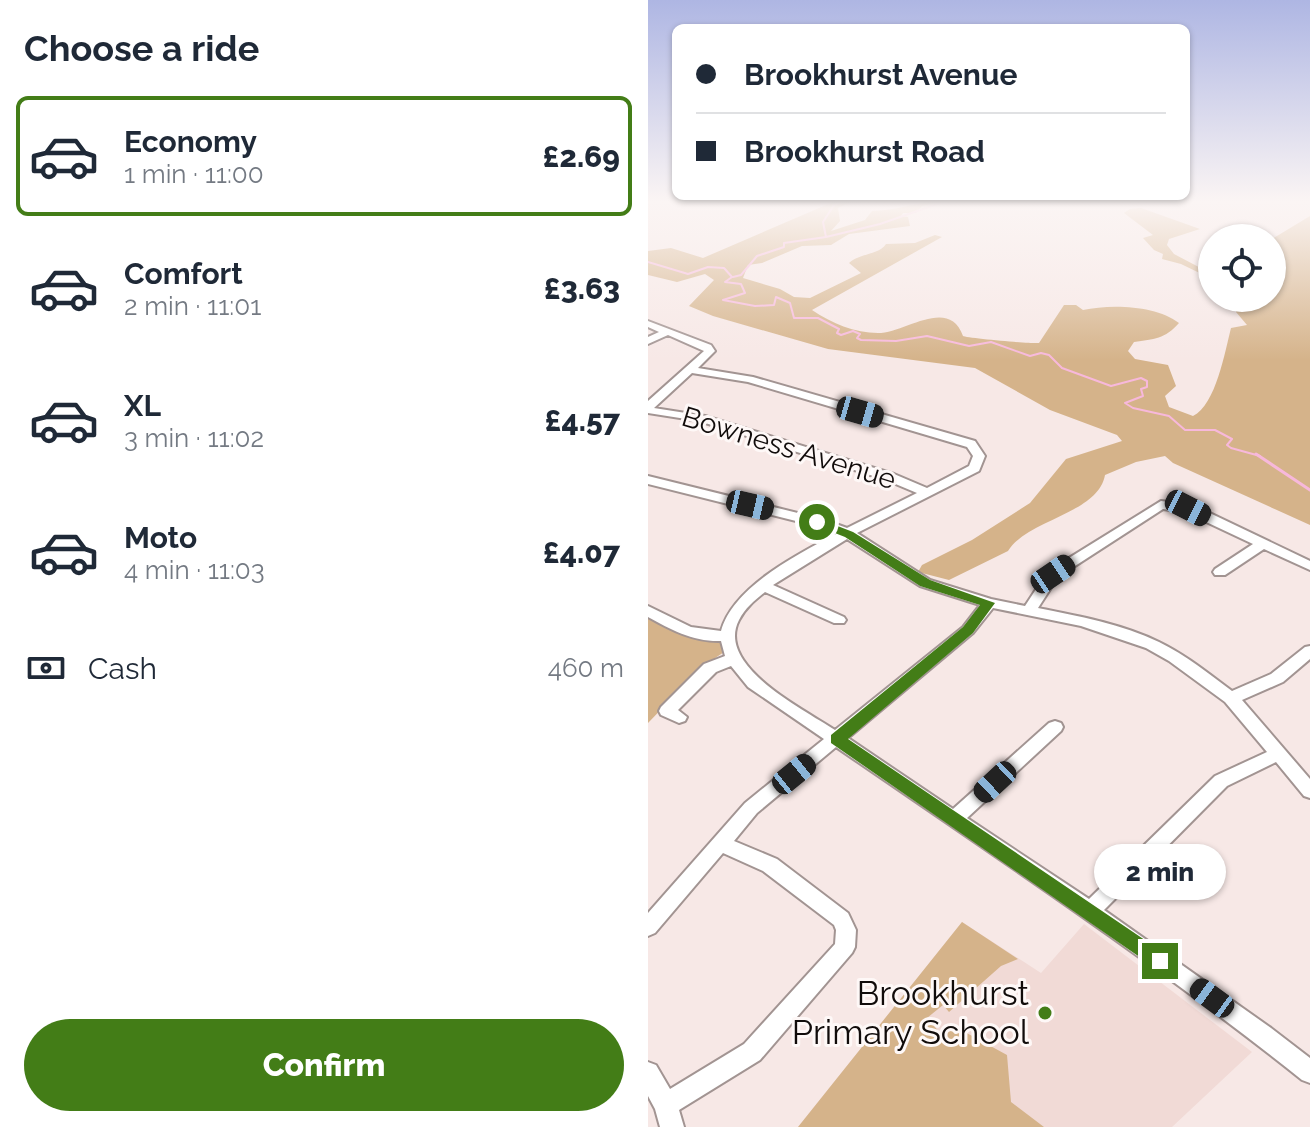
<!DOCTYPE html>
<meta charset="utf-8">
<style>
body{margin:0;font-family:Raleway,sans-serif;background:#f2f2f3;color:#1f2937;height:100vh;display:flex;flex-direction:column;font-size:30px;white-space:nowrap}
*{box-sizing:border-box;margin:0}
p{font-size:26px;color:#747a83}
.icon{flex:none;width:44px;height:44px;fill:none;stroke:currentColor;stroke-width:2;stroke-linecap:round;stroke-linejoin:round}
.map{position:relative;flex:1;overflow:hidden}
.side{display:flex;flex-direction:column;background:#fff;width:648px}
.side>*{flex:none}
.hud{position:absolute;left:24px;top:24px;width:518px;height:176px;border-radius:12px;box-shadow:0 2px 6px #0004;display:grid;align-content:center;height:176px;padding:0 24px;background:#fff}
.fabs{position:absolute;left:550px;top:224px;display:grid;gap:16px}
.fabs a{display:grid;place-items:center;width:88px;height:88px;border-radius:50%;background:#fff;box-shadow:0 2px 6px #0004;font-size:40px}
.end{position:absolute;width:36px;height:36px;margin:-18px;border:10px solid #437d17;background:#fff;box-shadow:0 0 0 4px #fff}
.from{border-radius:50%}
.bubble{position:absolute;height:56px;border-radius:28px;background:#fff;box-shadow:0 2px 6px #0004;font-size:26px;font-weight:800;line-height:56px;text-align:center}
.car{position:absolute;width:24px;height:48px;margin:-24px -12px;border-radius:10px;box-shadow:0 0 6px 2px #0007;background:linear-gradient(#222 24%,#8ab4d8 0 40%,#222 0 76%,#8ab4d8 0 86%,#222 0)}
.hud b{display:flex;align-items:center;gap:28px;height:76px;font-size:30px}
.hud b+b{border-top:2px solid #e0e1e3}
.hud i{width:20px;height:20px;background:#1f2937}
ul{padding:0;list-style:none}
li{display:flex;align-items:center;gap:24px;height:120px;margin:0 16px 12px;padding:0 8px;border:4px solid transparent;border-radius:12px}
li div{flex:1}
li b{display:block;font-size:30px}
li em{font-style:normal;font-weight:800}
li.selected{border-color:#437d17}
li>.icon{width:72px;height:72px;stroke-width:1.5}
h2{padding:0 24px;font-size:36px;line-height:96px}
.pay{display:flex;align-items:center;gap:20px;height:88px;padding:0 24px;font-size:30px}
.pay p{margin-inline-start:auto}
.primary-button{display:flex;gap:16px;margin-top:auto;padding:16px 24px}
.primary-button a{flex:1;height:92px;border-radius:48px;background:#437d17;color:#fff;font-size:32px;font-weight:800;line-height:92px;text-align:center}
main{display:flex;flex:1;min-height:0}
.map>svg:first-child{display:block}
.built{fill:#f1dad6}
.green{fill:#d5b38a}
.lines{fill:none;stroke-linecap:round;stroke-linejoin:round}
.stream-far1{stroke:#f7b8db;stroke-width:2}
.stream{stroke:#f7b8db;stroke-width:3}
.minor-casing{stroke:#a29492;stroke-width:4}
.minor{fill:#fff;fill-rule:evenodd}
.route{fill:#437d17}
.poi-dot{fill:#437d17;stroke:#fef8f7;stroke-width:3}
.labels{text-anchor:middle;dominant-baseline:central;stroke-width:6;stroke-linejoin:round;paint-order:stroke}
.street-label{font-size:28px;fill:#110c0b;stroke:#fef8f7}
.near-poi-label{font-size:34px;fill:#110c0b;stroke:#fef8f7;text-anchor:end}
</style>
<main>
<section class="side">
<h2>Choose a ride</h2>
<ul>
<li class="selected"><svg class="icon" aria-label="car" viewBox="0 0 24 24"><path d="M5 17H2v-5l4-1 3-4h7l3 4 3 1v5h-3M9 17h6M6 11h13"/><circle cx="7" cy="17" r="2"/><circle cx="17" cy="17" r="2"/></svg><div><b>Economy</b><p>1 min · 11:00</p></div><em>£2.69</em></li>
<li><svg class="icon" aria-label="car" viewBox="0 0 24 24"><path d="M5 17H2v-5l4-1 3-4h7l3 4 3 1v5h-3M9 17h6M6 11h13"/><circle cx="7" cy="17" r="2"/><circle cx="17" cy="17" r="2"/></svg><div><b>Comfort</b><p>2 min · 11:01</p></div><em>£3.63</em></li>
<li><svg class="icon" aria-label="car" viewBox="0 0 24 24"><path d="M5 17H2v-5l4-1 3-4h7l3 4 3 1v5h-3M9 17h6M6 11h13"/><circle cx="7" cy="17" r="2"/><circle cx="17" cy="17" r="2"/></svg><div><b>XL</b><p>3 min · 11:02</p></div><em>£4.57</em></li>
<li><svg class="icon" aria-label="car" viewBox="0 0 24 24"><path d="M5 17H2v-5l4-1 3-4h7l3 4 3 1v5h-3M9 17h6M6 11h13"/><circle cx="7" cy="17" r="2"/><circle cx="17" cy="17" r="2"/></svg><div><b>Moto</b><p>4 min · 11:03</p></div><em>£4.07</em></li>
</ul>
<div class="pay"><svg class="icon" aria-label="cash" viewBox="0 0 24 24"><path d="M3 7h18v10H3z"/><circle cx="12" cy="12" r="2"/></svg>Cash<p>460 m</p></div>
<div class="primary-button"><a>Confirm</a></div>
</section>
<div class="map">
<svg width="662" height="1127" viewBox="0 0 662 1127">
<rect width="100%" height="100%" fill="#f7e8e6"/>
<path class="built" d="M314,922L393,973L436,924L604,1052L524,1127H150Z"/>
<path class="green" d="M185,202H220L200,203L190,208L192,221L183,231L217,220L224,211C248,211 266,202 290,202L274,206L268,213H255L253,216L260,217L262,226L201,234L183,245L154,246L114,263L100,265L95,278L132,289L146,297L162,298L213,273L201,263C212,253 231,255 238,244L267,243L287,235L294,237L164,310C183,323 207,333 230,333C257,333 301,296 315,336C318,338 385,344 391,343L416,305H428L435,310C462,304 508,305 531,323C517,339 506,339 486,342L480,351L487,359L520,365L528,386L517,396L521,407L545,416C568,405 577,351 583,328L599,325L588,312L591,298H624V239L662,216V525L525,463L517,456L488,462L457,475C450,514 380,519 360,551L301,580L270,572L274,565L324,540L382,503L418,459L474,441L469,435L402,410L327,368L180,349L65,316L41,306L66,280L57,274L29,282L0,275V251L23,248L55,258Z
M493,208L552,229L521,239L519,245L526,254L564,274V279L533,264L514,259L515,254L506,250L495,238L505,235L476,213L482,209Z
M0,616L40,635L73,641L76,652L54,667L0,723Z
M314,922L370,959L353,966L301,1012L295,1005L279,1018L293,1034L304,1025L359,1055L363,1102L396,1127H150Z"/>
<g class="lines">
<path class="stream-far1" d="M192,202L186,205L175,222L178,237L232,224L295,202
M0,262L40,274L60,267L76,268L84,277L77,282L93,284L97,293L75,300L107,306L126,305L128,297L142,303L146,318H170L191,329L189,333L193,335L205,331L212,334L209,338L213,340L248,341L279,336L321,346L343,342L382,356L393,353L401,355L414,368L463,386L493,378L499,381V387L493,389L495,396L477,403L485,408L521,416L537,430H567L584,439L579,445L583,448L612,456
M85,277L93,275L109,256L136,247V243L178,237"/>
<path class="stream" d="M608,454L662,490"/>
<g class="minor-casing">
<path id="minor" d="M0,321L63,345L67,351L50,368L105,377L327,441L337,456L331,471L209,533L282,580L343,599L377,606L400,571L513,501L545,505L662,561V570L616,549L577,575H567L565,572L567,569L605,544L537,512L515,509L410,577L390,608C430,616 474,624 511,642C538,655 561,674 584,691L623,674L657,647L662,646V659L635,682L594,700L662,779V798L656,796L628,762L579,786L456,910L623,1028L662,1058V1083L654,1080C505,961 345,855 188,747L109,813L86,841L129,859L200,913L208,930L207,947L204,953L112,1060L31,1110L36,1127H12L7,1109L0,1096V1062L8,1065L22,1089L96,1044L187,944L188,930L186,925L115,871L75,853L7,933L0,936V913L97,803L176,739L100,687L83,666L68,672L30,710L39,717L37,721L31,723L13,715L11,711L13,707L56,664L77,656L73,641C46,642 23,630 0,617V606L43,627L73,631C85,587 150,554 188,534L164,525L0,484V476L174,519L199,528L269,493L238,480L51,421L0,413V401L56,351L20,335L0,344V337L11,332L0,327ZM44,373L100,382L319,447L325,456L321,466L279,488L246,474L57,416L6,408ZM199,539L272,586L332,605L315,627L187,730C157,710 67,666 91,620C97,608 107,600 117,592L186,623H196L198,620L196,617L125,585ZM345,608L433,626L498,648L521,661L577,702L619,752L567,776L441,899L319,818L413,731L415,727L413,723L407,721L401,723L305,809L200,738L325,633Z"/>
</g>
<use href="#minor" class="minor"/>
</g>
<linearGradient id="sky" x2="0" y2="1"><stop stop-color="#aeb6e3"/><stop offset="0.56" stop-color="#fbf5f4"/><stop offset="1" stop-color="#fbf5f4" stop-opacity="0"/></linearGradient>
<rect width="662" height="360" fill="url(#sky)"/>
<path class="route" d="M169,518L205,532L282,580L347,603L325,633L200,739L519,955L522,961L519,967L512,970L506,967L183,743V735L315,627L332,605L272,586L197,537L164,524L162,522Z"/>
<circle class="poi-dot" cx="397" cy="1013" r="8"/>
<g class="labels">
<g class="street-label">
<text transform="translate(141 448) rotate(17)">Bowness Avenue</text>
</g>
<g class="near-poi-label">
<text x="381" y="993">Brookhurst<tspan x="381" dy="39">Primary School</tspan></text>
</g>
</g>
</svg>
<div class="fabs">
<a><svg class="icon" aria-label="locate" viewBox="0 0 24 24"><circle cx="12" cy="12" r="6"/><path d="M12 2v4M12 18v4M2 12h4M18 12h4"/></svg></a>
</div>
<i class="end from" style="left:169px;top:522px"></i>
<i class="end" style="left:512px;top:961px"></i>
<div class="bubble" style="left:446px;top:844px;width:132px">2 min</div>
<i class="car" style="left:212px;top:412px;rotate:106deg"></i>
<i class="car" style="left:102px;top:505px;rotate:103deg"></i>
<i class="car" style="left:540px;top:508px;rotate:117deg"></i>
<i class="car" style="left:405px;top:574px;rotate:56deg"></i>
<i class="car" style="left:146px;top:774px;rotate:51deg"></i>
<i class="car" style="left:347px;top:782px;rotate:227deg"></i>
<i class="car" style="left:564px;top:998px;rotate:306deg"></i>
<div class="hud">
<b><i class="from"></i>Brookhurst Avenue</b>
<b><i></i>Brookhurst Road</b>
</div>
</div>
</main>
